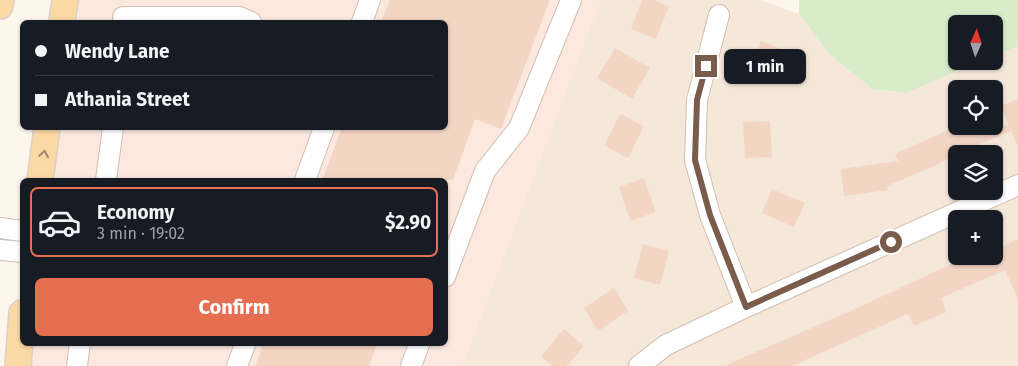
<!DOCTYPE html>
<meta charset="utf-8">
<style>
body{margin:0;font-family:"Fira Sans",sans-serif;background:#20242c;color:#f1f3f6;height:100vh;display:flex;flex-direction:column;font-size:19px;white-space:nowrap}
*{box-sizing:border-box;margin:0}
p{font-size:16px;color:#9ea1a6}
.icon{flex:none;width:28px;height:28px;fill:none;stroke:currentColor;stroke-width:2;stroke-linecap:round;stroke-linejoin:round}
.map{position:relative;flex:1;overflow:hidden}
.panel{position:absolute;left:20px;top:178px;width:428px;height:168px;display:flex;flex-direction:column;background:#171b24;border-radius:8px;box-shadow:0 1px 4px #0004}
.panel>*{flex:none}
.top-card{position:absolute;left:20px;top:20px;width:428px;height:110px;border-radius:8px;box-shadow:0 1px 4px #0004;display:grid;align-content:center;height:110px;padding:0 15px;background:#171b24}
.needle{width:32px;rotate:3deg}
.buttons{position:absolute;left:948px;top:15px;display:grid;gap:10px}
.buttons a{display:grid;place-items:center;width:55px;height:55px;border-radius:8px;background:#171b24;box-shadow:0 1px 4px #0004;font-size:25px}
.end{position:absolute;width:22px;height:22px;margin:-11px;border:6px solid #7a5c4d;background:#fff;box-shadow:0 0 0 2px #fff}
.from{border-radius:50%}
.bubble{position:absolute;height:35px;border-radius:8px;background:#171b24;box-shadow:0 1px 4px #0004;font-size:16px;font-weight:700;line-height:35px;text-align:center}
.top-card b{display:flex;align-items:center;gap:18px;height:48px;font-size:19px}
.top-card b+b{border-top:1px solid #363941}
.top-card i{width:12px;height:12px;background:#f1f3f6}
ul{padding:9px 0 0;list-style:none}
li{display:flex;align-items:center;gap:15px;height:70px;margin:0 10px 8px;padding:0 5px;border:2px solid transparent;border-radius:8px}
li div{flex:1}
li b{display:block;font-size:19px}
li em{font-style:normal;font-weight:700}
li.active{border-color:#e76f51}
li>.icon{width:45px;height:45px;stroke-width:1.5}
.action{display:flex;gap:10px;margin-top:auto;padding:10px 15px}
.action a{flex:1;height:58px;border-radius:8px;background:#e76f51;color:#fff;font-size:20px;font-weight:700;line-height:58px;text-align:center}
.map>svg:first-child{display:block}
.residential{fill:#f5e8da;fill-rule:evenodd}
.commercial{fill:#fde8e0}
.green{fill:#d8ecc9}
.building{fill:#f3d5c3}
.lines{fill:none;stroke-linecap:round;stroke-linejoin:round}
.minor-casing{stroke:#d1beb0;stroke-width:22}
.major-casing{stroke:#dad1cd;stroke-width:28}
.minor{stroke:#fff;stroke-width:20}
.major{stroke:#fbd9a5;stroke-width:25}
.oneway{stroke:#a18267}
.route{stroke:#7a5c4d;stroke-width:6}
</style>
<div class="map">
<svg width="1018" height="366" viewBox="0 0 1018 366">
<rect width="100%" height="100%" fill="#fdf6ec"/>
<path class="residential" d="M600,0H760L799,14L829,54L873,89L906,93L981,61H994V56L1018,46V366H462ZM956,89H994V126H956ZM956,154H994V191H956ZM956,219H994V256H956Z"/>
<path class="commercial" d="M65,0H600L462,366H19L22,342H445V180H40L47,128H445V22H62Z"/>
<path class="green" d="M799,0H1018V46L994,56V24H956V61H981L906,93L873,89L829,54L799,14Z"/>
<path class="building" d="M390,0H550L501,129L475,119L453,180H322L342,128H445V22H381Z
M642,0H654L669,6L656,39L631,29Z
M761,41L786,51L774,84L749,75Z
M615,48L650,68L632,99L597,78Z
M1018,99V146L1011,131L956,154L939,164L887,186L888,190L844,196L841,169L898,161L895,154L957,126H1009L1001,106Z
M620,114L644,126L628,158L604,146Z
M770,121L772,157L745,158L743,122Z
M644,178L656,212L630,221L619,187Z
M772,189L805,203L794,227L762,213Z
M1018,239V300L1005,270L941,298L946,312L914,326L908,314L792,366H724L846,313L969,256H999L996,249Z
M643,244L669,251L660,285L634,278Z
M614,288L628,311L598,331L584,308Z
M564,329L584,346L567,366H552L541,356Z
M264,342H378L369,366H255Z"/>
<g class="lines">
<g class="minor-casing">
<path id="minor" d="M719,15L697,100L695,160L710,215L746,307
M123,17H239L251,22
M362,22L370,0
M106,180L113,128
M305,180L324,128
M0,228L22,231
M0,250L22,252
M445,277L485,171L519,128L571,0
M77,366L80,342
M237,366L246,342
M411,366L420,342
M639,366L666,345L746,307L1018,185"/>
</g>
<g class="major-casing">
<path id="major" d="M0,6L1,0
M62,22L65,0
M40,180L47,128
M18,366L22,313"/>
</g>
<use href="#minor" class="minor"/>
<use href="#major" class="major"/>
</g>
<defs><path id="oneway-chevron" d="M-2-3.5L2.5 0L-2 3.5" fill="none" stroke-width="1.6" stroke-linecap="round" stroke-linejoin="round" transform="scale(1.25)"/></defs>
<use class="oneway" href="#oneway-chevron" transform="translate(44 154) rotate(-82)"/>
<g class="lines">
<path class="route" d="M706,66L697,100L695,160L710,215L746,307L891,242"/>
</g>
</svg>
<div class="buttons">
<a><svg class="needle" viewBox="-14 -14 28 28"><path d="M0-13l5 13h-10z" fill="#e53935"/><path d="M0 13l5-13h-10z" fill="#9ea1a6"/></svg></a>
<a><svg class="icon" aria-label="locate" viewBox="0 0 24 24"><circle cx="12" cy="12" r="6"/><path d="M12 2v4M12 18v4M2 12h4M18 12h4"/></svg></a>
<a><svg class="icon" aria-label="layers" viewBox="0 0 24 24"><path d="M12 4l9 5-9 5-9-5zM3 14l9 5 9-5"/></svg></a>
<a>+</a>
</div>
<i class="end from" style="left:891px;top:242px"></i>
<i class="end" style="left:706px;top:66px"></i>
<div class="bubble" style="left:724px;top:49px;width:82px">1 min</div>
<div class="top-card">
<b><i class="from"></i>Wendy Lane</b>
<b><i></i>Athania Street</b>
</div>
<section class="panel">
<ul>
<li class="active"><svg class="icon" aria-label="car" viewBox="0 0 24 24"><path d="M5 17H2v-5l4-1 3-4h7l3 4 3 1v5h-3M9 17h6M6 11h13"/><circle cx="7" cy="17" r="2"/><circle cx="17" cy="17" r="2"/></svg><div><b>Economy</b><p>3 min · 19:02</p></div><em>$2.90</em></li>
</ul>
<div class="action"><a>Confirm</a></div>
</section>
</div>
